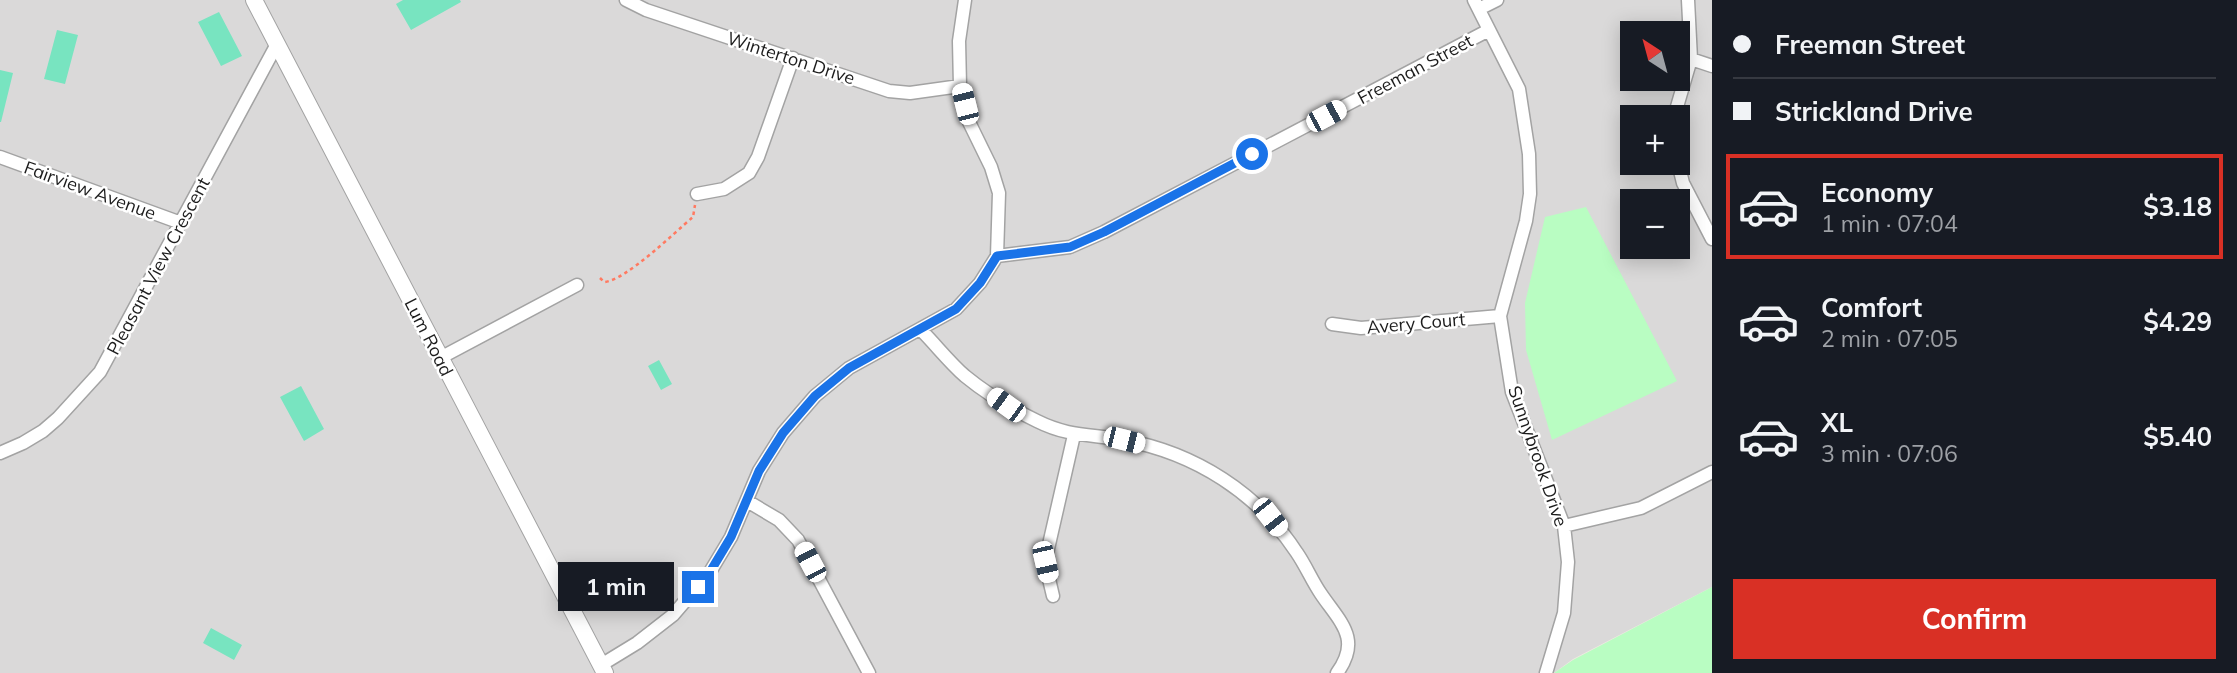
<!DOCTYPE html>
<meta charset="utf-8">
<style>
body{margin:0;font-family:Mulish,sans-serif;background:#242831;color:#f1f3f6;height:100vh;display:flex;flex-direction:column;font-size:26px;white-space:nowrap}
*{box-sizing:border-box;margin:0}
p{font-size:23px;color:#9ea1a6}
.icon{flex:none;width:38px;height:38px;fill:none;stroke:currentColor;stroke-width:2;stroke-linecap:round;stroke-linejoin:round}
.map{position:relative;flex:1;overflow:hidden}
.sheet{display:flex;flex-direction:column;background:#171b24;width:525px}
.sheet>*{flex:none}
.hud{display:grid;align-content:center;height:154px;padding:0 21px;background:#171b24}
.needle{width:46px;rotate:324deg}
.fabs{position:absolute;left:1620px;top:21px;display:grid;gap:14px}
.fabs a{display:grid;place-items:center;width:70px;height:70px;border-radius:0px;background:#171b24;box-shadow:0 4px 18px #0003;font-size:35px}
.end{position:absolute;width:32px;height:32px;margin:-16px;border:9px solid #1a73e8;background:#fff;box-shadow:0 0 0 4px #fff}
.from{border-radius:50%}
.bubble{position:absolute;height:49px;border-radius:0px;background:#171b24;box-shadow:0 4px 18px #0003;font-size:23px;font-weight:700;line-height:49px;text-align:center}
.car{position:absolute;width:21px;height:42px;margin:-21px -10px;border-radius:9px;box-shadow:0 0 5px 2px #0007;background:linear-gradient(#fff 24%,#345 0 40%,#fff 0 76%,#345 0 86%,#fff 0)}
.hud b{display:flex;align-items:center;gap:24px;height:66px;font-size:26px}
.hud b+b{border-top:2px solid #363941}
.hud i{width:18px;height:18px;background:#f1f3f6}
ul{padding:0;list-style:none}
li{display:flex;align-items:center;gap:21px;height:105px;margin:0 14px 10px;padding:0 7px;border:4px solid transparent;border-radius:0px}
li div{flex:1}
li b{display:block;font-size:26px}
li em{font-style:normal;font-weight:700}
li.active{border-color:#d93025}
li>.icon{width:63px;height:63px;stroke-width:1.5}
.primary-button{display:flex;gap:14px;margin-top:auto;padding:14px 21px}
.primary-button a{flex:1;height:80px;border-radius:0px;background:#d93025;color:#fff;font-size:28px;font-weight:700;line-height:80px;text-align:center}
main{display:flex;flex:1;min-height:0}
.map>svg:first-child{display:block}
.residential{fill:#dad9d9;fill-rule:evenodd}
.park{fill:#b9fdc2}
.pitch{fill:#78e4c0}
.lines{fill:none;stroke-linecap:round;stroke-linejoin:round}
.minor-casing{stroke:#a3a3a3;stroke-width:15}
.tertiary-casing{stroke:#a3a3a3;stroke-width:18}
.path{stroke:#ff7a61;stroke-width:2.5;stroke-dasharray:3.5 3.5;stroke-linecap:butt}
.minor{stroke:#fff;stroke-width:12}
.tertiary{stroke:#fff;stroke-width:16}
.route{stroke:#1a73e8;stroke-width:9}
.labels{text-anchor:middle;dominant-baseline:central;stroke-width:5;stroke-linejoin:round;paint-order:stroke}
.street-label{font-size:18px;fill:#1c1c1c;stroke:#fff}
</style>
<main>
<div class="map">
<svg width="1712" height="673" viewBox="0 0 1712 673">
<rect width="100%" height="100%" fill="#eeebe1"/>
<path class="residential" d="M0,0H1712V587L1573,659L1554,673H0ZM1633,33H1678V79H1633ZM1633,117H1678V163H1633ZM1633,201H1678V247H1633Z"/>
<path class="park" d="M1586,207L1677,381L1552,440L1526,350L1525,303L1545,217Z
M1712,587V673H1554L1573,660Z"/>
<path class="pitch" d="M403,0H460L461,2L411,30L396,4Z
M219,12L242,56L221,66L198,22Z
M57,30L78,35L65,84L44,79Z
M0,70L13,73L1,122H0Z
M659,360L672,384L661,390L648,366Z
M301,386L324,429L304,441L280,397Z
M211,628L242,645L234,660L203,643Z"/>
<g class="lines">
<g class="minor-casing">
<path id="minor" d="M626,0L646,10L889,91L910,93L960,86
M1474,0L1519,89L1529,154L1530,194L1526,221L1500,316L1512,392L1564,526L1568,562L1564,613L1546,673
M1479,9L1497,0
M1691,59L1712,66
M1674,117L1691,59L1688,0
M0,157L181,223
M1678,163L1683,183L1712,239
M697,194L724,189L749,173L758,157L793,58
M997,256L1070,247L1104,232L1489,30
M1332,324L1361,328L1500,316
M921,330C936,345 949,362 965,376C987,394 1012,409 1037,421C1069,437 1091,434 1124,440C1195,453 1258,493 1297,553C1306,566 1312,581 1321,594C1340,622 1362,639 1337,673
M440,358L577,285
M0,453L23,443L43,431L58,418L100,372L277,44
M747,501L779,520L798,540L869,673
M1564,526L1641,508L1712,472
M1053,596L1045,562L1074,435
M601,665L637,643L673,615L710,572L731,537L759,471L783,433L815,396L849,368L956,309L980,283L997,256L999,193L991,167L969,122L960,86L959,41L965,0"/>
</g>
<g class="tertiary-casing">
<path id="tertiary" d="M254,0L605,673"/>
</g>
<path class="path" d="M600,278L604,282C625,281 674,233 693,217L695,205"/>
<use href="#minor" class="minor"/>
<use href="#tertiary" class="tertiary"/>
</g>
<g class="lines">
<path class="route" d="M698,587L710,572L731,537L759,471L783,433L815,396L849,368L956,309L980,283L997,256L1070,247L1104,232L1252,154"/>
</g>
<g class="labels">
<g class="street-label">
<text transform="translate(791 58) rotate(18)">Winterton Drive</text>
<text transform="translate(1415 69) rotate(-28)">Freeman Street</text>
<text transform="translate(90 190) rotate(20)">Fairview Avenue</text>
<text transform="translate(158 266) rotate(-62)">Pleasant View Crescent</text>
<text transform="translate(1416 323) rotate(-5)">Avery Court</text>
<text transform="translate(429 337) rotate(63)">Lum Road</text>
<text transform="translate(1538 456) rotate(71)">Sunnybrook Drive</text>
</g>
</g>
</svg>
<div class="fabs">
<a><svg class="needle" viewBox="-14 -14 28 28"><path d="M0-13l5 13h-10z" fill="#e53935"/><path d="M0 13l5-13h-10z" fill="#9ea1a6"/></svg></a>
<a>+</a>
<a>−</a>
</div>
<i class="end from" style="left:1252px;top:154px"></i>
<i class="end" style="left:698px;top:587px"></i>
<div class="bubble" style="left:558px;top:562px;width:116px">1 min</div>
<i class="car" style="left:965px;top:104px;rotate:346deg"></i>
<i class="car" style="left:1326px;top:116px;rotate:62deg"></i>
<i class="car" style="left:1006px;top:405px;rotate:306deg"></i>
<i class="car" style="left:1124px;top:440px;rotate:104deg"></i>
<i class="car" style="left:1270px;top:517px;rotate:142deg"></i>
<i class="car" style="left:810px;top:562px;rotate:332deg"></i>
<i class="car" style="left:1045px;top:562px;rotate:167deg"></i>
</div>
<section class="sheet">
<div class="hud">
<b><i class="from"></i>Freeman Street</b>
<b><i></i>Strickland Drive</b>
</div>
<ul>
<li class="active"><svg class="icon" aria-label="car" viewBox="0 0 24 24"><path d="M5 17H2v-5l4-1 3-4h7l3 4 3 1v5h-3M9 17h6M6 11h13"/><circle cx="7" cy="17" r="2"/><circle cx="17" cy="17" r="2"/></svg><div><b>Economy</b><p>1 min · 07:04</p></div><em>$3.18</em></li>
<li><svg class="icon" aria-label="car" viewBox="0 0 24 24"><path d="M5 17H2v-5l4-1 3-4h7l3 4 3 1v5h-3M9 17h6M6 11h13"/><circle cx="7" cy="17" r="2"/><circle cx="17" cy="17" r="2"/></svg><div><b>Comfort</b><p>2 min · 07:05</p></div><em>$4.29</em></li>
<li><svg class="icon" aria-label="car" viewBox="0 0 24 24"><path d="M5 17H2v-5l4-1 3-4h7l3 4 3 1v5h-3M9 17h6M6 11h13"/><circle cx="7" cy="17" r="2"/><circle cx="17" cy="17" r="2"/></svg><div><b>XL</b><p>3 min · 07:06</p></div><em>$5.40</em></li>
</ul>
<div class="primary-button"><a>Confirm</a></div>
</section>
</main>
